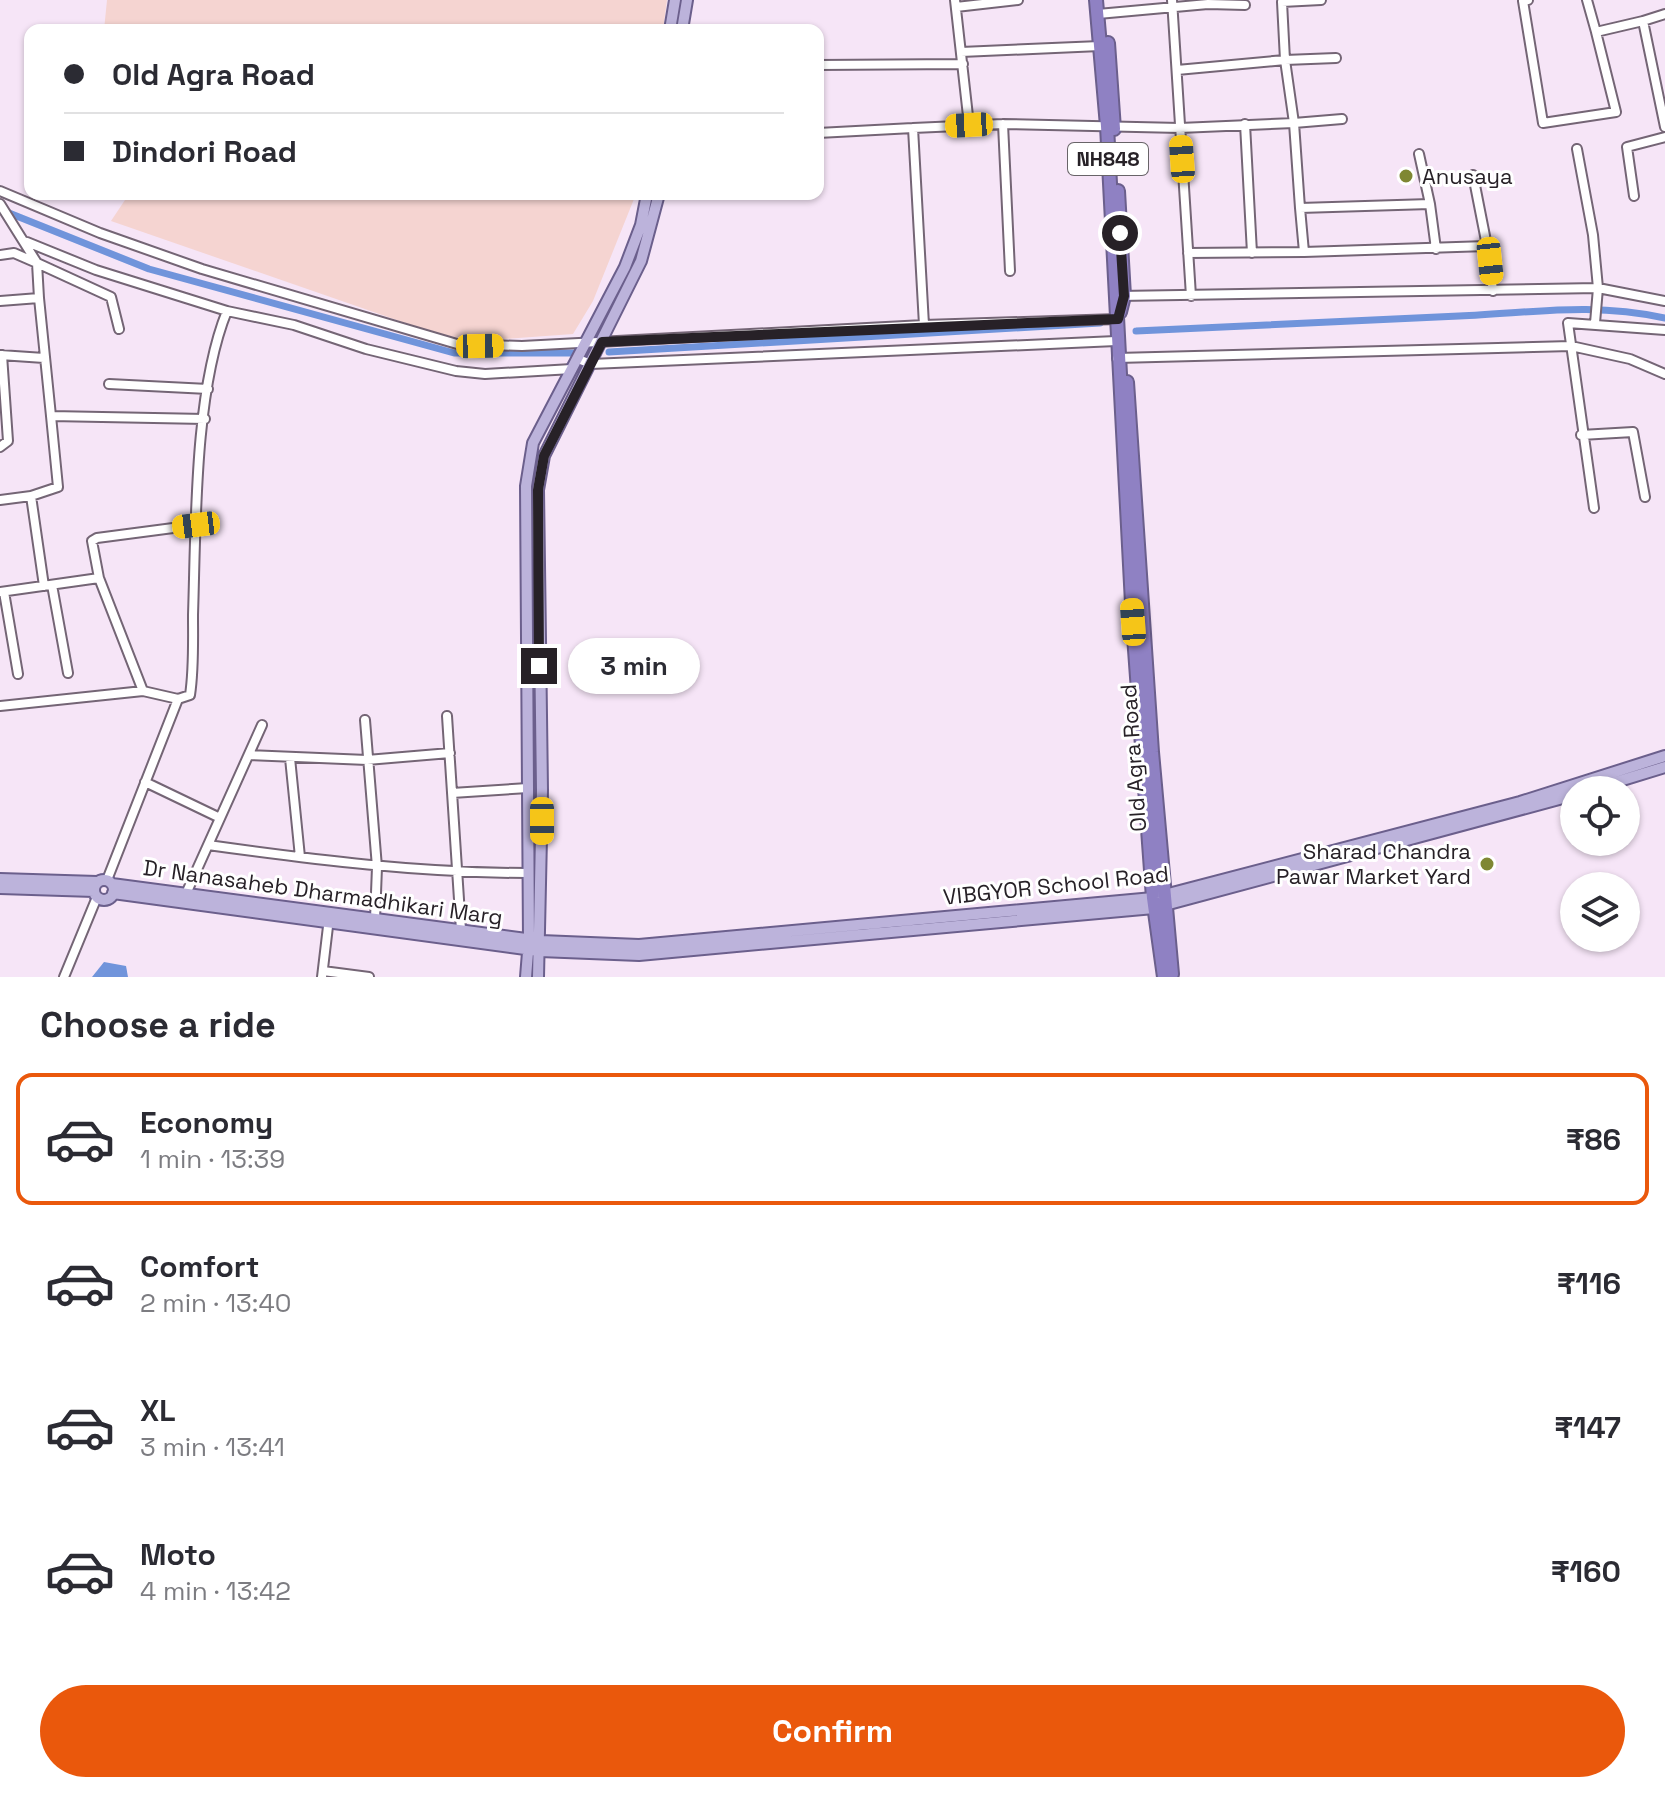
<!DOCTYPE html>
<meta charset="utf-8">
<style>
body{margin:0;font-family:"Space Grotesk",sans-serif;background:#f2f2f3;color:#2b2b33;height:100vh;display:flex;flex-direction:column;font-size:30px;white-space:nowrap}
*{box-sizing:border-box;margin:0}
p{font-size:26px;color:#7c7c81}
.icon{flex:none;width:44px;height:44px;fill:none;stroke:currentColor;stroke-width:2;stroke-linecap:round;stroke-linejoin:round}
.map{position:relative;height:977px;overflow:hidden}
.panel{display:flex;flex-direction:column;background:#fff;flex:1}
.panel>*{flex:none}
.guide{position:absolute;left:24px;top:24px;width:800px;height:176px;border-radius:16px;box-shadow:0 2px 6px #0004;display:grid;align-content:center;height:176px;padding:0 40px;background:#fff}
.buttons{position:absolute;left:1560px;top:776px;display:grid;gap:16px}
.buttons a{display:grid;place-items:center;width:80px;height:80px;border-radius:50%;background:#fff;box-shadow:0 2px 6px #0004;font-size:40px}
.end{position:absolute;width:36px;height:36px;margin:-18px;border:10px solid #272127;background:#fff;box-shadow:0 0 0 4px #fff}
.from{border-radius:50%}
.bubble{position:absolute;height:56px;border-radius:28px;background:#fff;box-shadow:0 2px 6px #0004;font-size:26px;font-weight:800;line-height:56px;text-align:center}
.car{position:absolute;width:24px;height:48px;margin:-24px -12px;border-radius:10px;box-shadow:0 0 6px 2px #0007;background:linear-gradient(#f5c518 24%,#345 0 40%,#f5c518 0 76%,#345 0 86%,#f5c518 0)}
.guide b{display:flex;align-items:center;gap:28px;height:76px;font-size:30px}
.guide b+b{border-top:2px solid #e1e1e2}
.guide i{width:20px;height:20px;background:#2b2b33}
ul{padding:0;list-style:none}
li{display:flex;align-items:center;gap:24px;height:132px;margin:0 16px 12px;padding:0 24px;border:4px solid transparent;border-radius:16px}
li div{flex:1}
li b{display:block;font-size:30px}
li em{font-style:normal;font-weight:800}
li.active{border-color:#ea580c}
li>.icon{width:72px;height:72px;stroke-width:1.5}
h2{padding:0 40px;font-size:36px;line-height:96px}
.primary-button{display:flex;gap:16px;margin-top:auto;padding:16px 40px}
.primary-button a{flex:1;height:92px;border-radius:48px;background:#ea580c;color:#fff;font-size:32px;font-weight:800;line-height:92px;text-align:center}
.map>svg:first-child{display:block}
.green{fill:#f5d4d1}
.water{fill:#7094db}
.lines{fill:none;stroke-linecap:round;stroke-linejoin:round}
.canal{stroke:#7094db;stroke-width:7}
.minor-casing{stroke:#746575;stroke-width:12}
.major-casing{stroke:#6b5f8c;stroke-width:14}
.highway-casing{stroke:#6b5f8c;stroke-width:16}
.minor{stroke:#fff;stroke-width:8}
.major{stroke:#bcb3db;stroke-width:10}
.highway{stroke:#8f81c3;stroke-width:12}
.route{stroke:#272127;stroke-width:10}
.poi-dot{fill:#7f8733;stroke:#fff;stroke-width:3}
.labels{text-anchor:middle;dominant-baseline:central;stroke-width:6;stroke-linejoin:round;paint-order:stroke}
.shield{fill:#fff;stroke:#686468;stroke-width:2}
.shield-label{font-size:20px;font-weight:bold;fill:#272127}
.poi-label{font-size:22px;fill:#272127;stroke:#fff;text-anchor:start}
.street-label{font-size:22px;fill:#272127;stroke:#fff}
</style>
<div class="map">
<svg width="1665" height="977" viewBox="0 0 1665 977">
<rect width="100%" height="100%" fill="#f6e5f7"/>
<path class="green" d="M107,0H667L663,30H104Z
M129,194H636L593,301L573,334L476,341L434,333L111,221Z"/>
<path class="water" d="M104,962L126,966L128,977H92Z"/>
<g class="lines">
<path class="canal" d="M4,211L149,269L454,353H575
M1136,331C1244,326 1352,321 1459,316C1534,313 1589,302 1665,318
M609,352L1100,323"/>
<g class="minor-casing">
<path id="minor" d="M955,0L969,125
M1172,0L1191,296
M1321,0L1282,2L1285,60L1336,58
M1528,0L1523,1L1543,123L1616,112L1596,32
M1587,0L1596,32L1643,21L1665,127
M956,7L1018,0
M1098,14L1208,4L1245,5
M1643,21L1665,14
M961,52L1100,46
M818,65L963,64
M1177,70L1285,60L1294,123L1342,119
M1003,124L1010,271
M1245,124L1252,253
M818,133L913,128
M1577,149L1593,235L1598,288L1595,323
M1473,175L1487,246
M0,191L100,233L202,269L457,344L522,346L924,325L1118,319
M1634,196L1627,147L1665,137
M0,204L37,263L111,297L119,329
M1430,204L1436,249
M1300,208L1304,252L1487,246L1493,291
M27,242L96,270L227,311
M1188,253L1304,252
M0,255L14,253L37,263L39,298
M1119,296L1598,288L1665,301
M0,301L39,298L51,416L205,419
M924,325L913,128L1003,124L1180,128L1294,123L1300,208L1430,204L1419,154
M0,355L44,358
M1117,358L1571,346L1630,359L1665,374
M578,359L591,364L1116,341
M109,384L208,389
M1581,435L1633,432L1645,497
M0,447L8,441L2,355
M31,496L58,487L51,416
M0,500L31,496L44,586
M1594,508L1568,323L1665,330
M52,585L68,673
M0,592L99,578
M4,592L18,674
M143,691L99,578L92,541L97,538L196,525
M0,706L143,691L178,699L190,695C194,669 193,641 193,615C196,526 194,392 227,311L294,325L366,349L456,371L485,374L572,369
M447,716L461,930
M365,720L377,867L375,919
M249,755L367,760L450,753
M290,758L300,857
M145,782L218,817
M452,793L528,788
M208,845C315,860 421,873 528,873
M107,880L178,699
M185,896L262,725
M323,971L369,977
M64,977L97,897
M322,977L329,918"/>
</g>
<g class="major-casing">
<path id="major" d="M670,30L675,0
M682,30L687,0
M1590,790L1665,767
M0,879L97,882
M94 890a10 10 0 1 1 20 0a10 10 0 1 1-20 0Z
M112,884L541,941L639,945L1153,898L1520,802L1665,756
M0,888L94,891
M113,893L540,951L639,955L1154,908L1574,795
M526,977L529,940L526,486L533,443L625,267L641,225L647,194
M538,977L542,790L538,490L544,456L641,261L659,194"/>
</g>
<g class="highway-casing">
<path id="highway" d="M1096,0L1107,126L1133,622L1153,898L1164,977
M1108,43L1114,129
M1118,191L1124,296L1120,312
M1127,382L1152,752L1172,974"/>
</g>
<use href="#minor" class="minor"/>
<use href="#major" class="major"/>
<use href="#highway" class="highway"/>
</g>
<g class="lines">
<path class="route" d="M539,666L538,490L544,456L602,342L1118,319L1124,296L1120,233"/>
</g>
<g class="poi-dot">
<circle cx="1406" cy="176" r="8"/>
<circle cx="1487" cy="864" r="8"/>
</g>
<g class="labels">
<rect class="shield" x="1068" y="143" width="80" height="32" rx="6"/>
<g class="shield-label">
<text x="1108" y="159">NH848</text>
</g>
<g class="poi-label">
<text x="1422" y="176">Anusaya</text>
<text x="1471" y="851" text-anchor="end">Sharad Chandra<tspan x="1471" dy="25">Pawar Market Yard</tspan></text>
</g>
<g class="street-label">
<text transform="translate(1133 758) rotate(-94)">Old Agra Road</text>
<text transform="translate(1056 885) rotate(-6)">VIBGYOR School Road</text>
<text transform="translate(323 892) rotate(8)">Dr Nanasaheb Dharmadhikari Marg</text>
</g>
</g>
</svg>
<div class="buttons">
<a><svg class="icon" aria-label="locate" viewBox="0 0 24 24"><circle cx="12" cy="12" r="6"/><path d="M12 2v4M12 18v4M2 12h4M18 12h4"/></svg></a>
<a><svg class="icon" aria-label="layers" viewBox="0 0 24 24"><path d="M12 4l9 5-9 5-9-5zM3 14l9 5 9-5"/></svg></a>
</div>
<i class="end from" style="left:1120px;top:233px"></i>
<i class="end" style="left:539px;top:666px"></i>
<div class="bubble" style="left:568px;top:638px;width:132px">3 min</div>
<i class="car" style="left:969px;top:125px;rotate:267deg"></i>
<i class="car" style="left:1182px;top:159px;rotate:356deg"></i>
<i class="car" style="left:1490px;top:261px;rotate:174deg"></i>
<i class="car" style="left:480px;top:346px;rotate:89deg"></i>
<i class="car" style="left:196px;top:525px;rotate:263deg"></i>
<i class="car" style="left:1133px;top:622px;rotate:356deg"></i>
<i class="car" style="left:542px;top:821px;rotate:180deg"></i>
<div class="guide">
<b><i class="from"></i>Old Agra Road</b>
<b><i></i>Dindori Road</b>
</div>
</div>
<section class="panel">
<h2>Choose a ride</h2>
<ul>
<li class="active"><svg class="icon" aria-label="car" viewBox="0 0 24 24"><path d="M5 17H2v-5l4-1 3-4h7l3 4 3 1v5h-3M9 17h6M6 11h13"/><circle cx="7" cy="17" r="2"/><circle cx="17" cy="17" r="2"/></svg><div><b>Economy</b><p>1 min · 13:39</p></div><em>₹86</em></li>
<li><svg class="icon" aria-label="car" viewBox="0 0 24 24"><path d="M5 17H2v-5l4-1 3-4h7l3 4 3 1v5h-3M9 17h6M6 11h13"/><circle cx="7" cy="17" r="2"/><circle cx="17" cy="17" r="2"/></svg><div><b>Comfort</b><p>2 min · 13:40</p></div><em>₹116</em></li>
<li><svg class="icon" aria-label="car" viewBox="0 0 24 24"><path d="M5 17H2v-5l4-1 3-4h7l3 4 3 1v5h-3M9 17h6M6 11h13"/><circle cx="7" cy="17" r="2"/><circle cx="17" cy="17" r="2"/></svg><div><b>XL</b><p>3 min · 13:41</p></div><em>₹147</em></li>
<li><svg class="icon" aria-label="car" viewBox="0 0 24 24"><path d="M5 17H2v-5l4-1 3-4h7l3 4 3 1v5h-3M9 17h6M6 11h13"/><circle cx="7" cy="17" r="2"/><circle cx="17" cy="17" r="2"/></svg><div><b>Moto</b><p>4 min · 13:42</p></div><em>₹160</em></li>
</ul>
<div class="primary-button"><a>Confirm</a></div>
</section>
